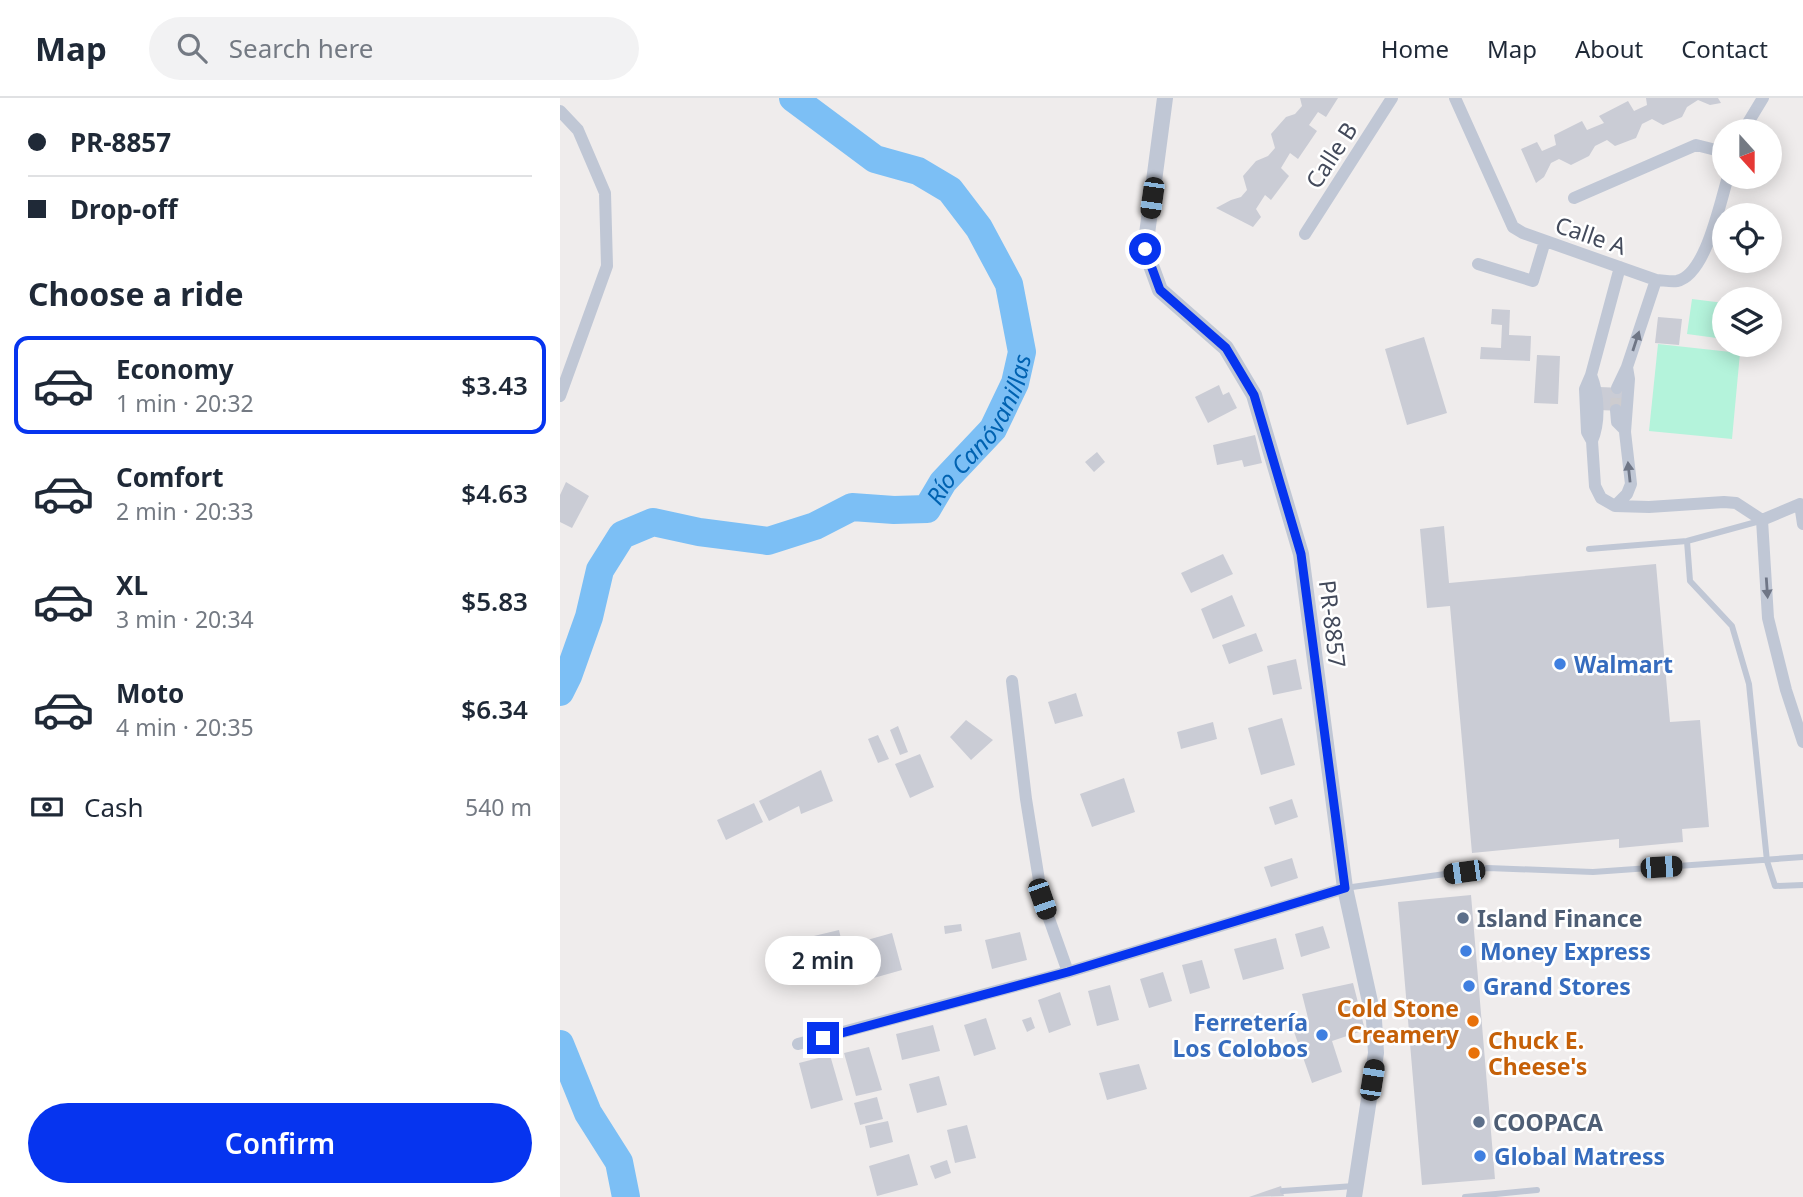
<!DOCTYPE html>
<meta charset="utf-8">
<style>
body{margin:0;font-family:"Noto Sans",sans-serif;background:#f2f2f3;color:#1f2937;height:100vh;display:flex;flex-direction:column;font-size:26px;white-space:nowrap}
*{box-sizing:border-box;margin:0}
p{font-size:23px;color:#747a83}
.icon{flex:none;width:38px;height:38px;fill:none;stroke:currentColor;stroke-width:2;stroke-linecap:round;stroke-linejoin:round}
.map{position:relative;flex:1;overflow:hidden}
.details{display:flex;flex-direction:column;background:#fff;width:560px}
.details>*{flex:none}
.banner{display:grid;align-content:center;height:154px;padding:0 28px;background:#fff}
.needle{width:46px;rotate:159deg}
.buttons{position:absolute;left:1152px;top:21px;display:grid;gap:14px}
.buttons a{display:grid;place-items:center;width:70px;height:70px;border-radius:50%;background:#fff;box-shadow:0 4px 18px #0003;font-size:35px}
.end{position:absolute;width:32px;height:32px;margin:-16px;border:9px solid #0634ef;background:#fff;box-shadow:0 0 0 4px #fff}
.from{border-radius:50%}
.bubble{position:absolute;height:49px;border-radius:24px;background:#fff;box-shadow:0 4px 18px #0003;font-size:23px;font-weight:600;line-height:49px;text-align:center}
.car{position:absolute;width:21px;height:42px;margin:-21px -10px;border-radius:9px;box-shadow:0 0 5px 2px #0007;background:linear-gradient(#222 24%,#8ab4d8 0 40%,#222 0 76%,#8ab4d8 0 86%,#222 0)}
.banner b{display:flex;align-items:center;gap:24px;height:66px;font-size:26px}
.banner b+b{border-top:2px solid #e0e1e3}
.banner i{width:18px;height:18px;background:#1f2937}
ul{padding:0;list-style:none}
li{display:flex;align-items:center;gap:21px;height:98px;margin:0 14px 10px;padding:0 14px;border:4px solid transparent;border-radius:14px}
li div{flex:1}
li b{display:block;font-size:26px}
li em{font-style:normal;font-weight:600}
li.selected{border-color:#0634ef}
li>.icon{width:63px;height:63px;stroke-width:1.5}
h2{padding:0 28px;font-size:32px;line-height:84px}
.pay{display:flex;align-items:center;gap:18px;height:77px;padding:0 28px;font-size:26px}
.pay p{margin-inline-start:auto}
.action{display:flex;gap:14px;margin-top:auto;padding:14px 28px}
.action a{flex:1;height:80px;border-radius:42px;background:#0634ef;color:#fff;font-size:28px;font-weight:600;line-height:80px;text-align:center}
header{display:flex;align-items:center;gap:42px;box-sizing:border-box;height:98px;padding:0 35px;background:#fff;border-bottom:2px solid #e0e1e3}
header strong{font-size:33px}
nav{display:flex;gap:38px;margin-inline-start:auto;font-size:24px}
.search{width:490px;height:63px;background:#f2f2f3;display:flex;align-items:center;gap:18px;box-sizing:border-box;padding:0 24px;border-radius:38px;color:#747a83;font-size:26px}
main{display:flex;flex:1;min-height:0}
.map>svg:first-child{display:block}
.green{fill:#b4f3db}
.lines{fill:none;stroke-linecap:round;stroke-linejoin:round}
.river{stroke:#7cbff5;stroke-width:28}
.building{fill:#caccd5}
.minor-tunnel{stroke:#cdcccf;stroke-width:12;stroke-dasharray:12 6;stroke-linecap:butt}
.service{stroke:#c0c7d5;stroke-width:6}
.minor{stroke:#c0c7d5;stroke-width:12}
.tertiary{stroke:#c0c7d5;stroke-width:16}
.oneway{fill:#6f7686}
.route{stroke:#0634ef;stroke-width:9}
.shop-dot{fill:#3f7fe0;stroke:#fff;stroke-width:2.5}
.service-dot{fill:#5c6f8a;stroke:#fff;stroke-width:2.5}
.food-dot{fill:#e8710a;stroke:#fff;stroke-width:2.5}
.labels{text-anchor:middle;dominant-baseline:central;stroke-width:5;stroke-linejoin:round;paint-order:stroke}
.street-label{font-size:23px;fill:#434a5b;stroke:#fff}
.shop-label{font-size:23px;font-weight:bold;fill:#366cbe;stroke:#fff;text-anchor:start}
.service-label{font-size:23px;font-weight:bold;fill:#4e5e75;stroke:#fff;text-anchor:start}
.food-label{font-size:23px;font-weight:bold;fill:#c56008;stroke:#fff;text-anchor:end}
.water-label{font-size:24px;font-style:italic;fill:#0062b1;stroke:#fff}
</style>
<header>
<strong>Map</strong>
<div class="search"><svg class="icon" aria-label="search" viewBox="0 0 24 24"><circle cx="10" cy="10" r="6"/><path d="M15 15l6 6"/></svg>Search here</div>
<nav><a>Home</a><a>Map</a><a>About</a><a>Contact</a></nav>
</header>
<main>
<section class="details">
<div class="banner">
<b><i class="from"></i>PR-8857</b>
<b><i></i>Drop-off</b>
</div>
<h2>Choose a ride</h2>
<ul>
<li class="selected"><svg class="icon" aria-label="car" viewBox="0 0 24 24"><path d="M5 17H2v-5l4-1 3-4h7l3 4 3 1v5h-3M9 17h6M6 11h13"/><circle cx="7" cy="17" r="2"/><circle cx="17" cy="17" r="2"/></svg><div><b>Economy</b><p>1 min · 20:32</p></div><em>$3.43</em></li>
<li><svg class="icon" aria-label="car" viewBox="0 0 24 24"><path d="M5 17H2v-5l4-1 3-4h7l3 4 3 1v5h-3M9 17h6M6 11h13"/><circle cx="7" cy="17" r="2"/><circle cx="17" cy="17" r="2"/></svg><div><b>Comfort</b><p>2 min · 20:33</p></div><em>$4.63</em></li>
<li><svg class="icon" aria-label="car" viewBox="0 0 24 24"><path d="M5 17H2v-5l4-1 3-4h7l3 4 3 1v5h-3M9 17h6M6 11h13"/><circle cx="7" cy="17" r="2"/><circle cx="17" cy="17" r="2"/></svg><div><b>XL</b><p>3 min · 20:34</p></div><em>$5.83</em></li>
<li><svg class="icon" aria-label="car" viewBox="0 0 24 24"><path d="M5 17H2v-5l4-1 3-4h7l3 4 3 1v5h-3M9 17h6M6 11h13"/><circle cx="7" cy="17" r="2"/><circle cx="17" cy="17" r="2"/></svg><div><b>Moto</b><p>4 min · 20:35</p></div><em>$6.34</em></li>
</ul>
<div class="pay"><svg class="icon" aria-label="cash" viewBox="0 0 24 24"><path d="M3 7h18v10H3z"/><circle cx="12" cy="12" r="2"/></svg>Cash<p>540 m</p></div>
<div class="action"><a>Confirm</a></div>
</section>
<div class="map">
<svg width="1243" height="1099" viewBox="0 0 1243 1099">
<rect width="100%" height="100%" fill="#efecec"/>
<path class="green" d="M1132,201L1164,205V241L1127,236Z
M1098,246L1180,255L1172,341L1089,333Z"/>
<g class="lines">
<g class="river">
<path id="s1" d="M0,594L8,578L29,519L40,472L62,437L93,424L139,434L208,443L255,428L292,409L334,412L367,411L383,384L433,331L455,285L462,254L449,186L419,130L390,92L358,73L315,61L233,0"/>
<path d="M0,946L28,1015L59,1064L66,1099"/>
</g>
</g>
<path class="building" d="M740,0H778L766,19L758,14L749,27L757,33L738,61L730,55L721,70L729,78L711,102L705,97L696,111L701,119L693,129L656,110L671,102L681,99L687,92L683,78L696,63L708,58L715,50L711,36L726,19L735,16L742,8Z
M1086,0H1158L1161,5L1150,7L1138,2L1127,9L1122,19L1103,27L1092,21L1082,26L1076,40L1055,48L1047,42L1035,48L1029,58L1011,67L999,61L991,65L984,79L976,85L961,51L977,44L982,53L996,47L994,37L1022,23L1027,32L1044,25L1039,18L1068,3L1074,13L1087,7Z
M932,211L950,212L949,237L971,238L970,263L920,261L921,249L941,250L942,227L931,226Z
M1098,219L1122,221L1119,247L1095,245Z
M864,239L887,315L847,327L825,251Z
M977,257L1000,258L998,306L974,305Z
M659,287L663,297L669,294L677,310L648,325L635,299Z
M1039,289L1064,290L1063,313L1038,312Z
M695,337L702,365L684,369L682,362L657,367L653,347Z
M537,354L545,364L534,374L525,364Z
M6,384L29,398L12,430L0,424V397Z
M884,428L889,485L1096,466L1110,624L1140,622L1149,729L1122,731L1123,744L1059,750V741L912,755L890,508L867,510L860,431Z
M663,456L673,476L631,495L621,475Z
M672,497L685,528L653,541L641,511Z
M696,535L703,553L669,566L662,547Z
M736,561L742,591L713,597L707,568Z
M516,595L523,618L495,626L488,604Z
M722,620L735,667L701,677L688,630Z
M406,622L433,642L411,662L390,639Z
M653,624L657,641L621,651L617,634Z
M338,628L348,654L340,657L330,632Z
M318,637L329,661L318,665L308,641Z
M360,656L374,689L350,700L335,666Z
M261,672L273,703L241,716L239,708L209,723L199,703Z
M564,680L575,714L532,729L520,696Z
M732,701L738,719L715,727L709,709Z
M194,705L203,724L166,742L157,722Z
M732,760L738,780L711,789L704,769Z
M911,797L935,1081L862,1087L838,804Z
M401,826L402,833L385,836L384,828Z
M763,828L770,850L741,859L735,836Z
M279,832L284,854L238,865L233,843Z
M460,834L467,862L432,871L425,842Z
M332,835L342,872L310,881L300,844Z
M716,840L724,871L683,882L674,851Z
M642,862L650,890L630,896L622,867Z
M603,874L612,903L589,910L580,881Z
M793,885L805,932L772,943L782,974L752,985L732,928L749,924L742,896Z
M550,887L559,922L537,928L528,893Z
M500,894L511,927L489,935L478,902Z
M471,919L475,930L467,934L462,922Z
M426,920L436,951L414,958L404,927Z
M373,927L380,953L342,962L336,936Z
M309,949L322,992L296,998L284,955Z
M270,957L283,1002L251,1011L239,965Z
M579,966L587,991L547,1002L539,975Z
M379,978L387,1007L357,1015L349,986Z
M317,999L323,1021L300,1027L294,1005Z
M328,1023L333,1044L310,1050L305,1028Z
M407,1027L416,1060L395,1065L387,1032Z
M349,1056L358,1087L317,1098L309,1068Z
M387,1062L391,1075L375,1081L370,1068Z
M721,1088L724,1098L690,1099H689Z"/>
<g class="lines">
<path class="minor-tunnel" d="M1056,312L1057,290"/>
<path class="service" d="M1127,443L1130,483L1172,528L1189,586L1207,763L1215,788L1243,787
M1029,451L1127,443L1200,423
M785,790L928,770L1033,774L1243,759
M723,1093L794,1088
M905,1099L977,1092"/>
<path class="minor" d="M895,0L953,129L963,135L1096,182C1102,182 1111,184 1117,183C1146,177 1160,104 1168,79
M0,13L18,32L45,95L47,168L0,298
M1183,33L1203,0
M1014,100L1136,47L1164,54
M745,136L832,0
M918,166L973,183L985,143
M1031,277C1039,297 1040,324 1032,343
M1057,290L1067,269
M1056,312L1057,324L1065,332
M1240,406L1243,426
M1055,408L1041,400L1035,388L1032,343L1027,334L1025,291L1031,277L1060,169
M1055,408L1067,396L1071,386L1065,334L1069,281L1067,269L1096,182
M1055,408L1089,409L1164,404L1176,405L1202,422
M1202,422L1208,520L1226,592L1243,644
M1202,422L1240,406L1243,407
M452,583L466,701L482,801L508,874
M238,946L508,874L785,790"/>
<path class="tertiary" d="M605,0L585,151L600,192L666,250L694,297L741,456L785,790L814,922L816,955L794,1099"/>
</g>
<defs><path id="oneway-solid" d="M-6-.8H1V-3.2L6.5 0L1 3.2V.8H-6Z" transform="scale(1.75)"/></defs>
<g class="oneway">
<use href="#oneway-solid" transform="translate(1076 243) rotate(-72)"/>
<use href="#oneway-solid" transform="translate(1069 374) rotate(-96)"/>
<use href="#oneway-solid" transform="translate(1207 490) rotate(86)"/>
</g>
<g class="lines">
<path class="route" d="M263,940L508,874L785,790L741,456L694,297L666,250L600,192L585,151"/>
</g>
<g class="shop-dot">
<circle cx="1000" cy="566" r="7"/>
<circle cx="906" cy="853" r="7"/>
<circle cx="909" cy="888" r="7"/>
<circle cx="762" cy="937" r="7"/>
<circle cx="920" cy="1058" r="7"/>
</g>
<g class="service-dot">
<circle cx="903" cy="820" r="7"/>
<circle cx="919" cy="1024" r="7"/>
</g>
<g class="food-dot">
<circle cx="913" cy="923" r="7"/>
<circle cx="914" cy="955" r="7"/>
</g>
<g class="labels">
<g class="street-label">
<text transform="translate(771 57) rotate(-57)">Calle B</text>
<text transform="translate(1031 137) rotate(19)">Calle A</text>
<text transform="translate(773 526) rotate(83)">PR-8857</text>
</g>
<g class="shop-label">
<text x="1014" y="566">Walmart</text>
<text x="920" y="853">Money Express</text>
<text x="923" y="888">Grand Stores</text>
<text x="748" y="924" text-anchor="end">Ferretería<tspan x="748" dy="26">Los Colobos</tspan></text>
<text x="934" y="1058">Global Matress</text>
</g>
<g class="service-label">
<text x="917" y="820">Island Finance</text>
<text x="933" y="1024">COOPACA</text>
</g>
<g class="food-label">
<text x="899" y="910">Cold Stone<tspan x="899" dy="26">Creamery</tspan></text>
<text x="928" y="942" text-anchor="start">Chuck E.<tspan x="928" dy="26">Cheese's</tspan></text>
</g>
<g class="water-label">
<text stroke="none"><textPath href="#s1" startOffset="583">Río Canóvanillas</textPath></text>
</g>
</g>
</svg>
<div class="buttons">
<a><svg class="needle" viewBox="-14 -14 28 28"><path d="M0-13l5 13h-10z" fill="#e53935"/><path d="M0 13l5-13h-10z" fill="#747a83"/></svg></a>
<a><svg class="icon" aria-label="locate" viewBox="0 0 24 24"><circle cx="12" cy="12" r="6"/><path d="M12 2v4M12 18v4M2 12h4M18 12h4"/></svg></a>
<a><svg class="icon" aria-label="layers" viewBox="0 0 24 24"><path d="M12 4l9 5-9 5-9-5zM3 14l9 5 9-5"/></svg></a>
</div>
<i class="end from" style="left:585px;top:151px"></i>
<i class="end" style="left:263px;top:940px"></i>
<div class="bubble" style="left:205px;top:838px;width:116px">2 min</div>
<i class="car" style="left:592px;top:100px;rotate:188deg"></i>
<i class="car" style="left:1101px;top:769px;rotate:86deg"></i>
<i class="car" style="left:904px;top:774px;rotate:262deg"></i>
<i class="car" style="left:482px;top:801px;rotate:161deg"></i>
<i class="car" style="left:812px;top:982px;rotate:9deg"></i>
</div>
</main>
